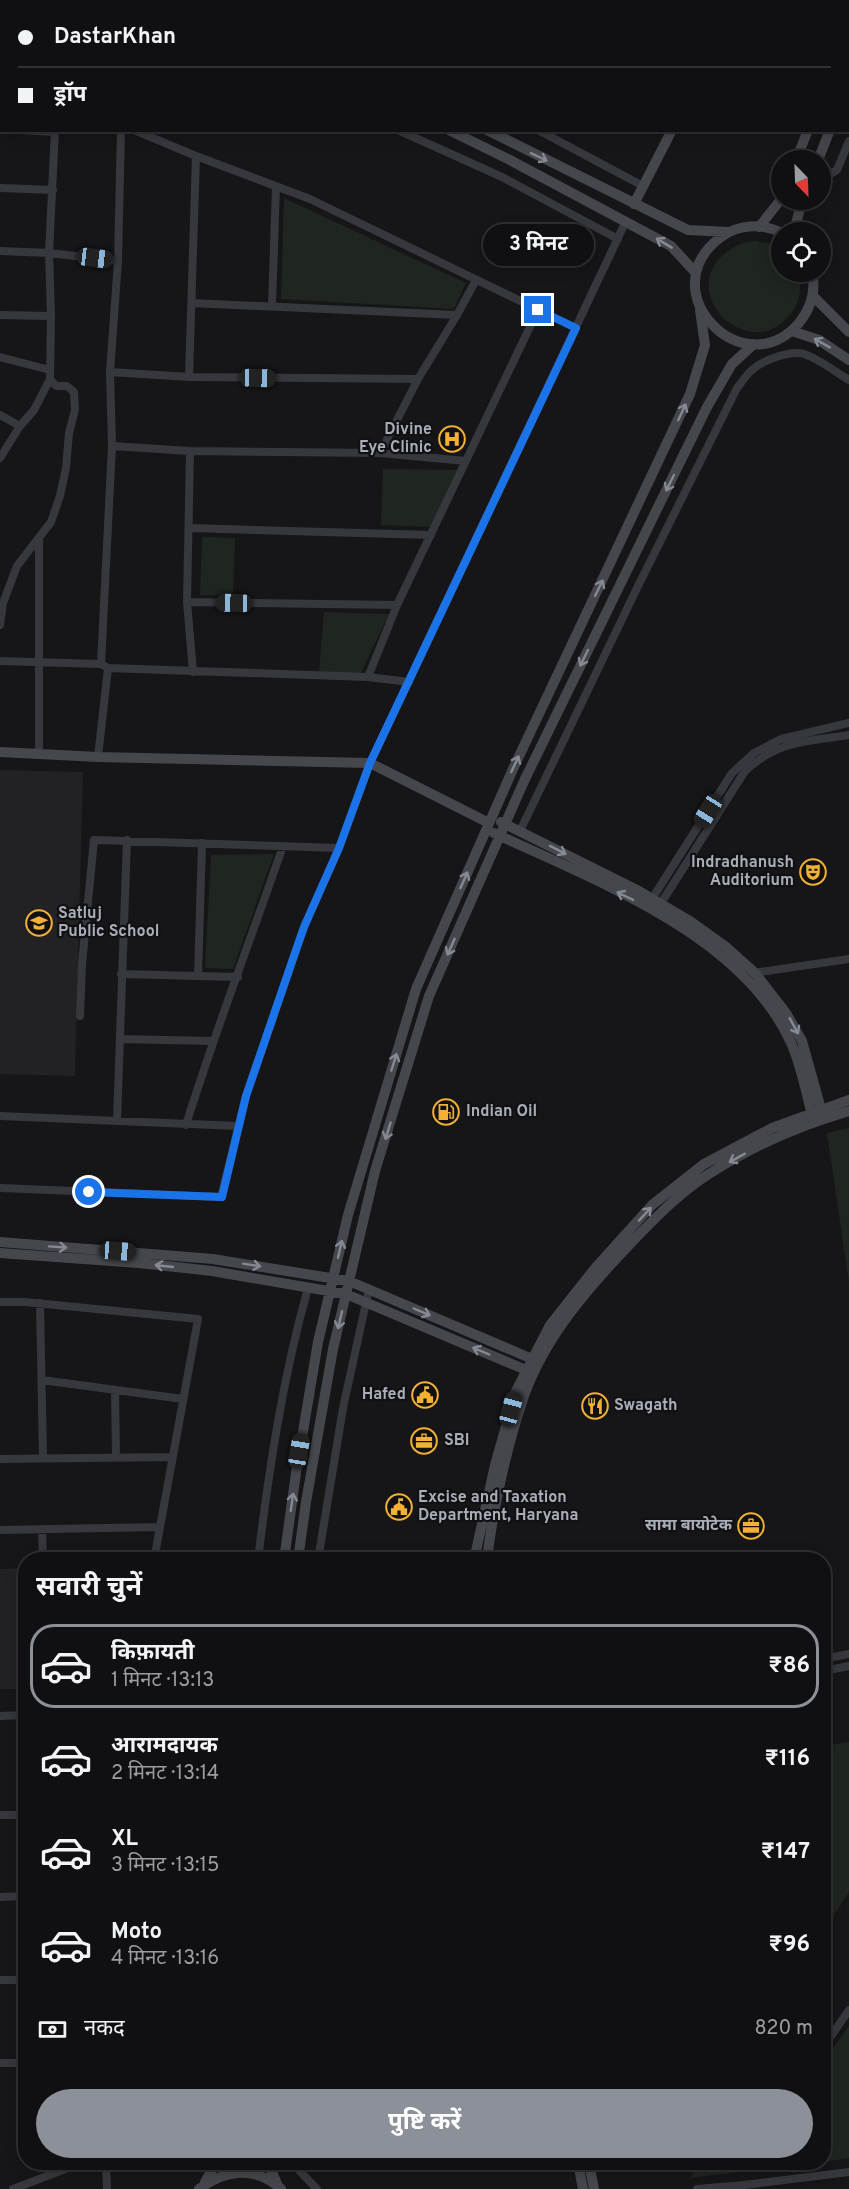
<!DOCTYPE html>
<html lang="hi">
<meta charset="utf-8">
<style>
body{margin:0;font-family:Overpass,"Noto Sans Devanagari",sans-serif;background:#1e1e20;color:#f1f3f6;height:100vh;display:flex;flex-direction:column;font-size:22px;white-space:nowrap}
*{box-sizing:border-box;margin:0}
p{font-size:20px;color:#9c9d9f}
.icon{flex:none;width:33px;height:33px;fill:none;stroke:currentColor;stroke-width:2;stroke-linecap:round;stroke-linejoin:round}
.map{position:relative;flex:1;overflow:hidden}
.details{position:absolute;left:18px;top:1552px;width:813px;height:618px;display:flex;flex-direction:column;background:#101012;border-radius:24px;box-shadow:0 3px 15px #0003,0 0 0 2px #303032}
.details>*{flex:none}
.hud{position:absolute;left:0px;top:0px;width:849px;height:132px;box-shadow:0 3px 15px #0003,0 0 0 2px #303032;display:grid;align-content:center;height:132px;padding:0 18px;background:#101012}
.needle{width:39px;rotate:157deg}
.tools{position:absolute;left:771px;top:150px;display:grid;gap:12px}
.tools a{display:grid;place-items:center;width:60px;height:60px;border-radius:50%;background:#101012;box-shadow:0 3px 15px #0003,0 0 0 2px #303032;font-size:30px}
.end{position:absolute;width:27px;height:27px;margin:-14px;border:8px solid #1a73e8;background:#fff;box-shadow:0 0 0 3px #fff}
.from{border-radius:50%}
.bubble{position:absolute;height:42px;border-radius:21px;background:#101012;box-shadow:0 3px 15px #0003,0 0 0 2px #303032;font-size:20px;font-weight:700;line-height:42px;text-align:center}
.car{position:absolute;width:18px;height:36px;margin:-18px -9px;border-radius:8px;box-shadow:0 0 4px 2px #0007;background:linear-gradient(#222 24%,#8ab4d8 0 40%,#222 0 76%,#8ab4d8 0 86%,#222 0)}
.hud b{display:flex;align-items:center;gap:21px;height:57px;font-size:22px}
.hud b+b{border-top:2px solid #303032}
.hud i{width:15px;height:15px;background:#f1f3f6}
ul{padding:0;list-style:none}
li{display:flex;align-items:center;gap:18px;height:84px;margin:0 12px 9px;padding:0 6px;border:3px solid transparent;border-radius:24px}
li div{flex:1}
li b{display:block;font-size:22px}
li em{font-style:normal;font-weight:700}
li.selected{border-color:#8c9099}
li>.icon{width:54px;height:54px;stroke-width:1.5}
h2{padding:0 18px;font-size:27px;line-height:72px}
.pay{display:flex;align-items:center;gap:15px;height:66px;padding:0 18px;font-size:22px}
.pay p{margin-inline-start:auto}
.action{display:flex;gap:12px;margin-top:auto;padding:12px 18px}
.action a{flex:1;height:69px;border-radius:36px;background:#8c9099;color:#fff;font-size:24px;font-weight:700;line-height:69px;text-align:center}
.map>svg:first-child{display:block}
.built{fill:#222225}
.green{fill:#1e261f}
.lines{fill:none;stroke-linecap:round;stroke-linejoin:round}
.street{stroke:#37383d;stroke-width:8}
.secondary{stroke:#45474d;stroke-width:10}
.oneway{stroke:#858993}
.route{stroke:#1a73e8;stroke-width:8}
.labels{text-anchor:middle;dominant-baseline:central;stroke-width:4.5;stroke-linejoin:round;paint-order:stroke}
.poi-label{font-size:16px;font-weight:bold;fill:#a8adb8;stroke:#111113;text-anchor:start}
</style>
<div class="map">
<svg width="849" height="2189" viewBox="0 0 849 2189">
<rect width="100%" height="100%" fill="#161618"/>
<path class="built" d="M0,770L83,772L75,1076L0,1074Z
M25,1568V1689H0V1569Z"/>
<path class="green" d="M284,198L466,283L454,309L281,299Z
M755,241L768,243L781,250L782,272H797C803,286 800,303 790,315C749,364 679,296 722,256C732,247 741,242 755,241Z
M383,469L457,470L430,527L381,525Z
M202,537L235,538L233,596L200,595Z
M324,612L389,614L360,675L319,672Z
M274,854L233,969L205,968L211,855Z
M849,1128V1283L827,1133Z
M849,1742V1892L824,1930V1746Z
M849,2026V2158L824,2162V2060Z
M700,2163H812L690,2178Z"/>
<g class="lines">
<path class="street" d="M58,0L63,2
M244,0L248,2
M477,0L481,2
M661,0L665,2
M318,2V0
M493,2L494,0
M0,87H2
M0,130H2
M19,130L55,132
M134,130L196,156L310,199L576,328
M398,130L502,177L618,239
M538,130L643,186
M820,180L837,170L849,141
M0,188L53,190
M0,251L49,253L118,261
M192,303L457,315
M272,306L276,186
M0,315L51,316
M0,357L50,370
M110,372L189,377L418,379
M189,377L196,156
M0,415L20,426
M112,446L190,451L380,453L466,461
M190,451L187,602L193,672
M380,453L418,379L457,315L476,280
M0,458L20,426L34,410L50,379
M189,528L431,535
M39,539V753
M187,602L397,605
M0,625L3,603L17,566L51,522L60,496L66,468L69,433L75,410L74,392L67,386H56L50,379L51,316L49,253L55,130
M0,661L101,664
M108,668L368,677L409,682
M368,677L397,605L538,310
M98,757L108,668L101,664L112,446L110,372L118,261L121,130
M520,831L638,586L737,388C742,382 746,375 752,370C763,360 790,350 804,354C820,359 835,372 849,380
M650,902L732,773L754,753L781,739L849,723
M658,908L745,771C779,740 806,742 849,735
M753,973L849,959
M121,974L238,977
M198,976L202,843
M80,1016L82,964L94,840L339,848
M120,1039L212,1041
M0,1116L238,1126
M117,1121L127,840
M186,1125C215,1031 251,939 283,846
M0,1188L221,1197L246,1096L304,927L339,848L370,763L626,221
M0,1302H25L198,1319L154,1560
M40,1303L43,1458
M42,1380L183,1399
M115,1390L116,1457
M0,1459L172,1457
M42,1529L43,1560
M0,1530L159,1527
M258,1560C269,1468 283,1377 308,1288
M318,1560L343,1408L369,1289
M824,1659L849,1654
M824,1671L849,1666
M0,1716L26,1715
M0,1815H26
M0,1897L26,1896
M0,1980H26
M824,2046L849,2010
M0,2063H26
M106,2163L107,2189
M292,2163L317,2189
M55,2173V2163
M13,2189L81,2163
M697,2189L744,2185L849,2172"/>
<path class="secondary" d="M119,0L124,2
M169,0L173,2
M411,2V0
M726,2V0
M848,38L849,34
M848,88L849,84
M449,130L508,159L671,246L696,273
M487,130L688,230L728,232
M796,160L808,130
M818,160L830,130
M634,204L672,130
M759,227L782,198
M794,232L802,200
M782,233C763,223 739,224 721,237C649,290 743,388 799,323C811,308 816,290 812,272
M813,296L849,332
M792,331L819,340L849,360
M0,752L98,757L370,763L489,823
M501,822L639,891L690,921L725,946L755,973L786,1013L802,1041L823,1116
M494,833C596,881 744,935 792,1045C802,1069 807,1095 813,1120
M0,1242L213,1259L349,1281L537,1361
M0,1253L139,1263L212,1271L346,1294L533,1373
M284,1560L296,1473L318,1342L348,1215L416,989L513,769L690,394L705,345L700,310
M298,1560L306,1502L333,1349L375,1171L429,996L525,779L707,407L732,364L754,344
M474,1560L495,1465L516,1391L550,1325L596,1267L652,1205L704,1164L772,1128L849,1100
M487,1560C493,1508 507,1446 524,1396C545,1337 588,1288 630,1244C655,1218 681,1191 712,1172C754,1145 801,1125 849,1111
M268,2163L278,2186
M578,2163L583,2189
M589,2163L594,2189
M205,2182L216,2163
M199,2189C225,2170 255,2165 281,2189"/>
</g>
<defs><path id="oneway-shaft" d="M-6 0H5M1.5-3L5.5 0L1.5 3" fill="none" stroke-width="1.6" stroke-linecap="round" stroke-linejoin="round" transform="scale(1.5)"/></defs>
<g class="oneway">
<use href="#oneway-shaft" transform="translate(539 157) rotate(26)"/>
<use href="#oneway-shaft" transform="translate(664 243) rotate(-149)"/>
<use href="#oneway-shaft" transform="translate(822 343) rotate(-151)"/>
<use href="#oneway-shaft" transform="translate(682 412) rotate(-65)"/>
<use href="#oneway-shaft" transform="translate(670 483) rotate(116)"/>
<use href="#oneway-shaft" transform="translate(599 588) rotate(-64)"/>
<use href="#oneway-shaft" transform="translate(584 658) rotate(116)"/>
<use href="#oneway-shaft" transform="translate(515 764) rotate(-65)"/>
<use href="#oneway-shaft" transform="translate(558 850) rotate(27)"/>
<use href="#oneway-shaft" transform="translate(464 880) rotate(-66)"/>
<use href="#oneway-shaft" transform="translate(625 896) rotate(-154)"/>
<use href="#oneway-shaft" transform="translate(451 947) rotate(114)"/>
<use href="#oneway-shaft" transform="translate(794 1026) rotate(61)"/>
<use href="#oneway-shaft" transform="translate(394 1062) rotate(-73)"/>
<use href="#oneway-shaft" transform="translate(388 1131) rotate(107)"/>
<use href="#oneway-shaft" transform="translate(737 1158) rotate(151)"/>
<use href="#oneway-shaft" transform="translate(645 1214) rotate(-47)"/>
<use href="#oneway-shaft" transform="translate(58 1247) rotate(4)"/>
<use href="#oneway-shaft" transform="translate(340 1249) rotate(-77)"/>
<use href="#oneway-shaft" transform="translate(252 1265) rotate(9)"/>
<use href="#oneway-shaft" transform="translate(164 1266) rotate(-174)"/>
<use href="#oneway-shaft" transform="translate(422 1312) rotate(23)"/>
<use href="#oneway-shaft" transform="translate(340 1320) rotate(103)"/>
<use href="#oneway-shaft" transform="translate(481 1351) rotate(-157)"/>
<use href="#oneway-shaft" transform="translate(292 1502) rotate(-82)"/>
</g>
<g class="lines">
<path class="route" d="M89,1192L222,1197L246,1096L296,950L304,927L339,848L370,763L576,328L538,310"/>
</g>
<defs>
<g id="hospital-ring" transform="scale(1.35)"><circle r="9.5" fill="#111113" stroke="#f2b134" stroke-width="1.5"/><path d="M-5-5h3v3.5h4V-5h3V5h-3V1.5h-4V5h-3Z" fill="#f2b134"/></g>
<g id="theatre-ring" transform="scale(1.35)"><circle r="9.5" fill="#111113" stroke="#f2b134" stroke-width="1.5"/><path d="M-5-5.5Q0-4 5-5.5V0Q5 5 0 6Q-5 5-5 0ZM-3.3-2.5H-1v1.5H-3.3ZM1-2.5H3.3v1.5H1ZM-2.8 1Q0 5.5 2.8 1Z" fill="#f2b134"/></g>
<g id="school-ring" transform="scale(1.35)"><circle r="9.5" fill="#111113" stroke="#f2b134" stroke-width="1.5"/><path d="M0-5L7-2L0 1L-7-2ZM-4 1L0 2.5L4 1V4Q0 6-4 4Z" fill="#f2b134"/></g>
<g id="fuel-ring" transform="scale(1.35)"><circle r="9.5" fill="#111113" stroke="#f2b134" stroke-width="1.5"/><path d="M-5.5-6h7V0h2V4h1.3V-2.5L3-4.5l.8-.8L6-3V5H2.5V1h-1V6h-7ZM-4.2-4.7v3.2H.2V-4.7Z" fill="#f2b134"/></g>
<g id="civic-ring" transform="scale(1.35)"><circle r="9.5" fill="#111113" stroke="#f2b134" stroke-width="1.5"/><path d="M-.6-6.5H3V-4.5H.6V-3L4-1V1h2V6H-6V1h2V-1L-.6-3ZM-1.2 2.5V6h2.4V2.5Z" fill="#f2b134"/></g>
<g id="restaurant-ring" transform="scale(1.35)"><circle r="9.5" fill="#111113" stroke="#f2b134" stroke-width="1.5"/><path d="M-5-6h1v4h1v-4h1v4h1v-4h1v5L-1.5 .5V6h-2V.5L-5-1ZM5-6V6H3V1.5H1.5Q1.5-4 5-6Z" fill="#f2b134"/></g>
<g id="office-ring" transform="scale(1.35)"><circle r="9.5" fill="#111113" stroke="#f2b134" stroke-width="1.5"/><path d="M-6-3h4V-5.5h4V-3h4V5H-6ZM-1-4.5V-3h2v-1.5ZM-6 0V1H6V0Z" fill="#f2b134"/></g>
</defs>
<g fill-rule="evenodd">
<use href="#hospital-ring" x="452" y="439"/>
<use href="#theatre-ring" x="813" y="872"/>
<use href="#school-ring" x="39" y="923"/>
<use href="#fuel-ring" x="446" y="1112"/>
<use href="#civic-ring" x="425" y="1395"/>
<use href="#restaurant-ring" x="595" y="1406"/>
<use href="#office-ring" x="424" y="1441"/>
<use href="#civic-ring" x="399" y="1507"/>
<use href="#office-ring" x="751" y="1526"/>
</g>
<g class="labels">
<g class="poi-label">
<text x="432" y="430" text-anchor="end">Divine<tspan x="432" dy="18">Eye Clinic</tspan></text>
<text x="794" y="863" text-anchor="end">Indradhanush<tspan x="794" dy="18">Auditorium</tspan></text>
<text x="58" y="914">Satluj<tspan x="58" dy="18">Public School</tspan></text>
<text x="466" y="1112">Indian Oil</text>
<text x="406" y="1395" text-anchor="end">Hafed</text>
<text x="614" y="1406">Swagath</text>
<text x="444" y="1441">SBI</text>
<text x="418" y="1498">Excise and Taxation<tspan x="418" dy="18">Department, Haryana</tspan></text>
<text x="732" y="1526" text-anchor="end">सामा बायोटेक</text>
</g>
</g>
</svg>
<div class="tools">
<a><svg class="needle" viewBox="-14 -14 28 28"><path d="M0-13l5 13h-10z" fill="#e53935"/><path d="M0 13l5-13h-10z" fill="#9c9d9f"/></svg></a>
<a><svg class="icon" aria-label="locate" viewBox="0 0 24 24"><circle cx="12" cy="12" r="6"/><path d="M12 2v4M12 18v4M2 12h4M18 12h4"/></svg></a>
</div>
<i class="end from" style="left:89px;top:1192px"></i>
<i class="end" style="left:538px;top:310px"></i>
<div class="bubble" style="left:483px;top:224px;width:111px">3 मिनट</div>
<i class="car" style="left:95px;top:258px;rotate:97deg"></i>
<i class="car" style="left:258px;top:378px;rotate:91deg"></i>
<i class="car" style="left:234px;top:603px;rotate:271deg"></i>
<i class="car" style="left:708px;top:811px;rotate:212deg"></i>
<i class="car" style="left:118px;top:1251px;rotate:94deg"></i>
<i class="car" style="left:511px;top:1409px;rotate:15deg"></i>
<i class="car" style="left:299px;top:1451px;rotate:10deg"></i>
<div class="hud">
<b><i class="from"></i>DastarKhan</b>
<b><i></i>ड्रॉप</b>
</div>
<section class="details">
<h2>सवारी चुनें</h2>
<ul>
<li class="selected"><svg class="icon" aria-label="car" viewBox="0 0 24 24"><path d="M5 17H2v-5l4-1 3-4h7l3 4 3 1v5h-3M9 17h6M6 11h13"/><circle cx="7" cy="17" r="2"/><circle cx="17" cy="17" r="2"/></svg><div><b>किफ़ायती</b><p>1 मिनट · 13:13</p></div><em>₹86</em></li>
<li><svg class="icon" aria-label="car" viewBox="0 0 24 24"><path d="M5 17H2v-5l4-1 3-4h7l3 4 3 1v5h-3M9 17h6M6 11h13"/><circle cx="7" cy="17" r="2"/><circle cx="17" cy="17" r="2"/></svg><div><b>आरामदायक</b><p>2 मिनट · 13:14</p></div><em>₹116</em></li>
<li><svg class="icon" aria-label="car" viewBox="0 0 24 24"><path d="M5 17H2v-5l4-1 3-4h7l3 4 3 1v5h-3M9 17h6M6 11h13"/><circle cx="7" cy="17" r="2"/><circle cx="17" cy="17" r="2"/></svg><div><b>XL</b><p>3 मिनट · 13:15</p></div><em>₹147</em></li>
<li><svg class="icon" aria-label="car" viewBox="0 0 24 24"><path d="M5 17H2v-5l4-1 3-4h7l3 4 3 1v5h-3M9 17h6M6 11h13"/><circle cx="7" cy="17" r="2"/><circle cx="17" cy="17" r="2"/></svg><div><b>Moto</b><p>4 मिनट · 13:16</p></div><em>₹96</em></li>
</ul>
<div class="pay"><svg class="icon" aria-label="cash" viewBox="0 0 24 24"><path d="M3 7h18v10H3z"/><circle cx="12" cy="12" r="2"/></svg>नकद<p>820 m</p></div>
<div class="action"><a>पुष्टि करें</a></div>
</section>
</div>
